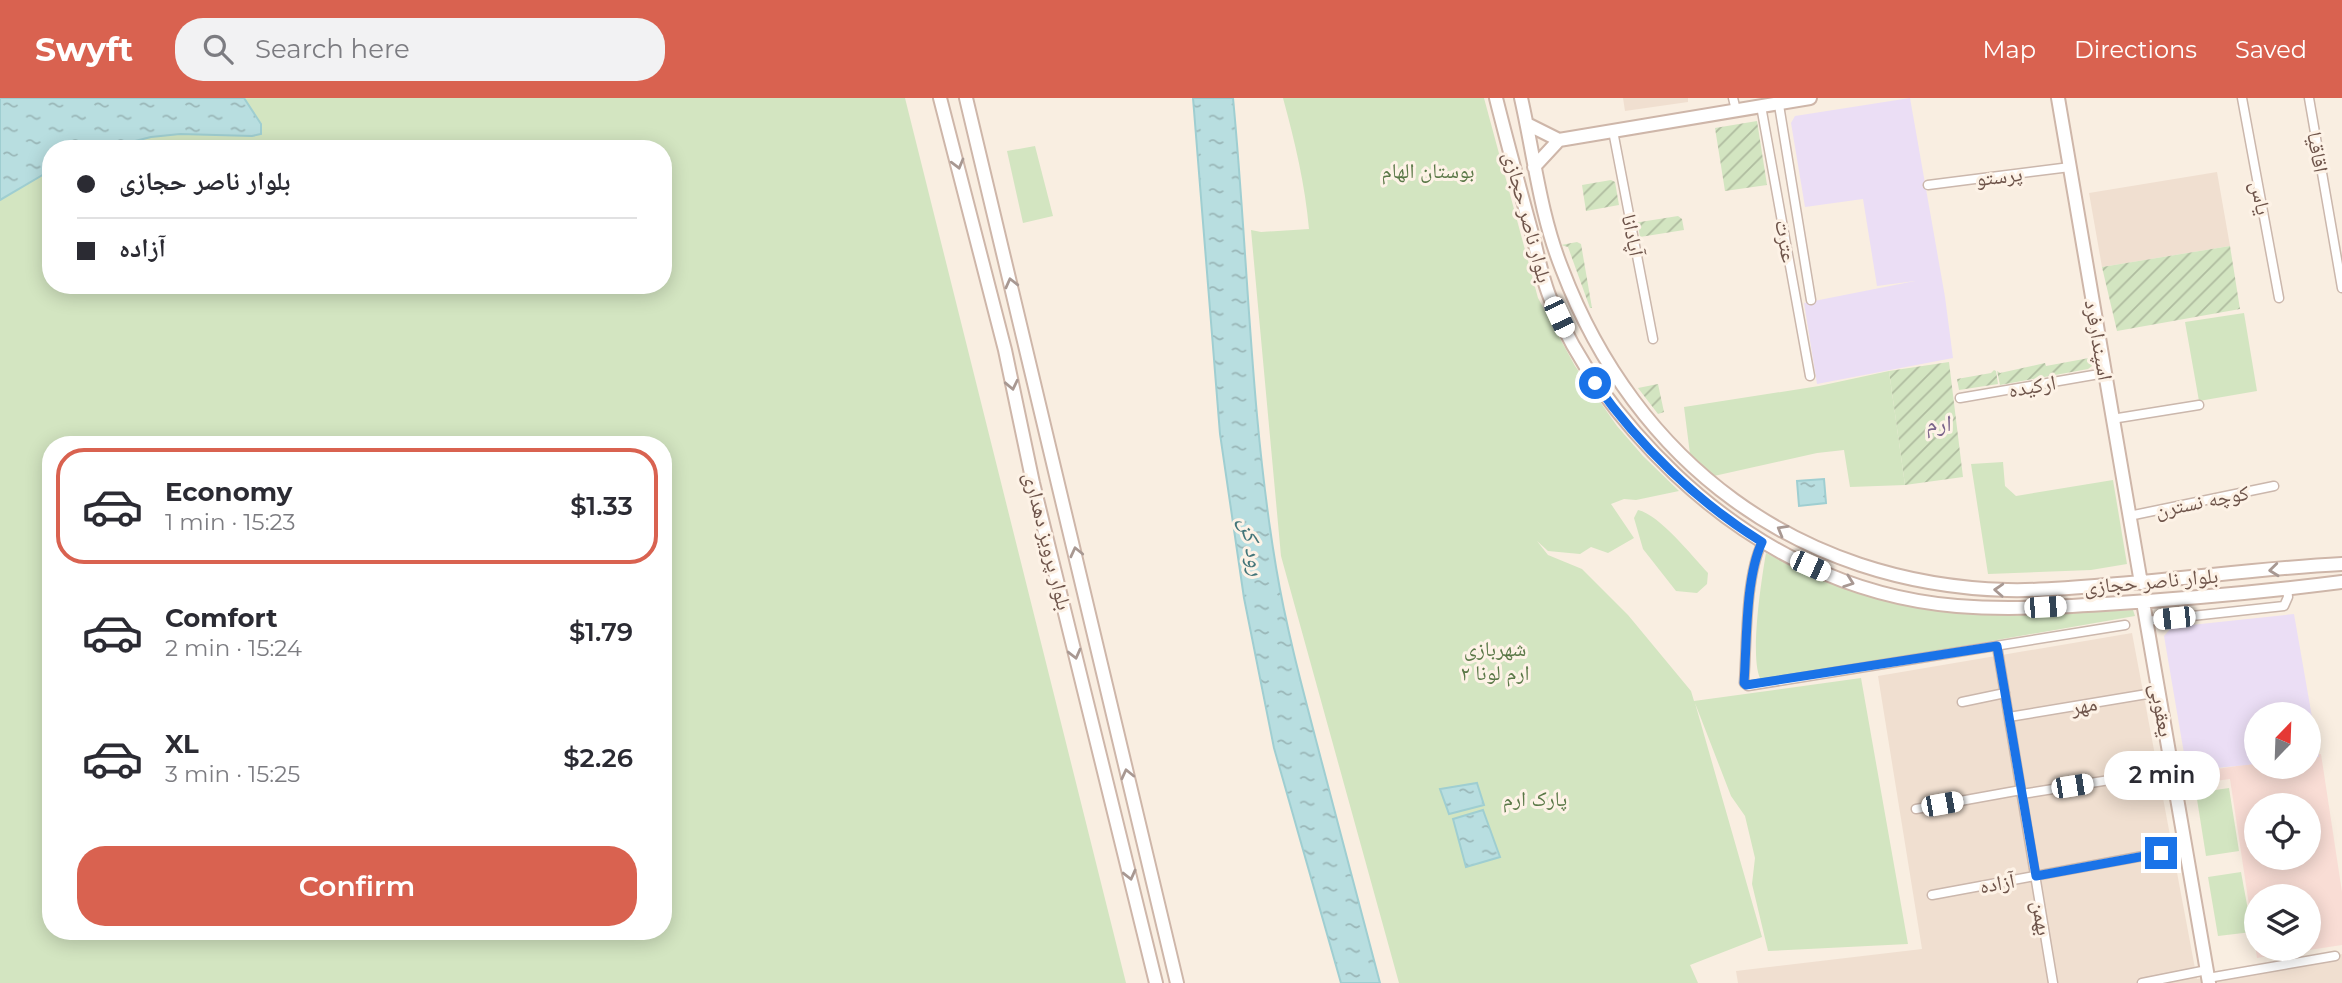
<!DOCTYPE html>
<meta charset="utf-8">
<style>
body{margin:0;font-family:Montserrat,"Noto Naskh Arabic",sans-serif;background:#f2f2f3;color:#2b2b33;height:100vh;display:flex;flex-direction:column;font-size:26px;white-space:nowrap}
*{box-sizing:border-box;margin:0}
p{font-size:23px;color:#7c7c81}
.icon{flex:none;width:38px;height:38px;fill:none;stroke:currentColor;stroke-width:2;stroke-linecap:round;stroke-linejoin:round}
.map{position:relative;flex:1;overflow:hidden}
.sheet{position:absolute;left:42px;top:338px;width:630px;height:504px;display:flex;flex-direction:column;background:#fff;border-radius:28px;box-shadow:0 4px 18px #0003}
.sheet>*{flex:none}
.banner{position:absolute;left:42px;top:42px;width:630px;height:154px;border-radius:28px;box-shadow:0 4px 18px #0003;display:grid;align-content:center;height:154px;padding:0 35px;background:#fff}
.needle{width:46px;rotate:23deg}
.buttons{position:absolute;left:2244px;top:604px;display:grid;gap:14px}
.buttons a{display:grid;place-items:center;width:77px;height:77px;border-radius:50%;background:#fff;box-shadow:0 4px 18px #0003;font-size:35px}
.end{position:absolute;width:32px;height:32px;margin:-16px;border:9px solid #1a73e8;background:#fff;box-shadow:0 0 0 4px #fff}
.from{border-radius:50%}
.bubble{position:absolute;height:49px;border-radius:24px;background:#fff;box-shadow:0 4px 18px #0003;font-size:23px;font-weight:600;line-height:49px;text-align:center}
.car{position:absolute;width:21px;height:42px;margin:-21px -10px;border-radius:9px;box-shadow:0 0 5px 2px #0007;background:linear-gradient(#fff 24%,#345 0 40%,#fff 0 76%,#345 0 86%,#fff 0)}
.banner b{display:flex;align-items:center;gap:24px;height:66px;font-size:26px}
.banner b+b{border-top:2px solid #e1e1e2}
.banner i{width:18px;height:18px;background:#2b2b33}
ul{padding:12px 0 0;list-style:none}
li{display:flex;align-items:center;gap:21px;height:116px;margin:0 14px 10px;padding:0 21px;border:4px solid transparent;border-radius:28px}
li div{flex:1}
li b{display:block;font-size:26px}
li em{font-style:normal;font-weight:600}
li.active{border-color:#d96250}
li>.icon{width:63px;height:63px;stroke-width:1.5}
.button{display:flex;gap:14px;margin-top:auto;padding:14px 35px}
.button a{flex:1;height:80px;border-radius:28px;background:#d96250;color:#fff;font-size:28px;font-weight:600;line-height:80px;text-align:center}
header{display:flex;align-items:center;gap:42px;box-sizing:border-box;height:98px;padding:0 35px;background:#d96250;color:#fff}
header strong{font-size:33px}
nav{display:flex;gap:38px;margin-inline-start:auto;font-size:24px}
.search{width:490px;height:63px;background:#f2f2f3;display:flex;align-items:center;gap:18px;box-sizing:border-box;padding:0 24px;border-radius:28px;color:#7c7c81;font-size:26px}
.map>svg:first-child{display:block}
.residential{fill:#f0dfd0}
.commercial{fill:#f9ddd5;fill-rule:evenodd}
.education{fill:#ebdef5}
.park{fill:#d3e5c1;fill-rule:evenodd}
.garden{fill:url(#garden-furrows)}
.water{fill:url(#water-ripples);stroke:#9fced1;stroke-width:2}
.lines{fill:none;stroke-linecap:round;stroke-linejoin:round}
.street-casing{stroke:#cbb7ac;stroke-width:11}
.secondary-casing{stroke:#ceb6a9;stroke-width:16}
.street{stroke:#fff;stroke-width:8}
.secondary{stroke:#fff;stroke-width:12}
.oneway{stroke:#a89892}
.route{stroke:#1a73e8;stroke-width:9}
.labels{text-anchor:middle;dominant-baseline:central;stroke-width:6;stroke-linejoin:round;paint-order:stroke}
.street-label{font-size:21px;fill:#6e544a;stroke:#fdf2e6}
.park-label{font-size:21px;fill:#5a7847;stroke:#fdf2e6}
.neighbourhood-label{font-size:23px;fill:#7a638b;stroke:#fdf2e6}
.water-label{font-size:23px;font-style:italic;fill:#437579;stroke:#fdf2e6}
</style>
<header>
<strong>Swyft</strong>
<div class="search"><svg class="icon" aria-label="search" viewBox="0 0 24 24"><circle cx="10" cy="10" r="6"/><path d="M15 15l6 6"/></svg>Search here</div>
<nav><a>Map</a><a>Directions</a><a>Saved</a></nav>
</header>
<div class="map">
<svg width="2342" height="885" viewBox="0 0 2342 885">
<defs>
<pattern id="garden-furrows" width="10" height="10" patternUnits="userSpaceOnUse" patternTransform="scale(1.75)"><rect width="10" height="10" fill="#d3e5c1"/><path d="M-1 1l2-2M0 10L10 0M9 11l2-2" fill="none" stroke="#afbc9f"/></pattern>
<pattern id="water-ripples" width="26" height="14" patternUnits="userSpaceOnUse" patternTransform="scale(1.75)"><rect width="26" height="14" fill="#b8dee0"/><path d="M2 4q2-2 4 0t4 0M15 11q2-2 4 0t4 0" fill="none" stroke="#9ab7b8"/></pattern>
</defs>
<rect width="100%" height="100%" fill="#f9eee1"/>
<path class="residential" d="M1623,0H1688V4L1625,13Z
M2217,74L2230,148L2102,169L2089,95Z
M2132,535L2197,881L2342,856V885H1738L1736,873L1922,851L1878,578Z"/>
<path class="commercial" d="M2321,656L2342,794V847L2257,860L2230,681L2193,686L2191,675L2256,665V668H2308V658ZM2256,707H2308V760H2256ZM2256,798H2308V850H2256Z"/>
<path class="education" d="M1910,0L1945,199L1953,260L1817,286L1804,205L1915,183L1877,188L1863,101L1805,109L1791,25L1795,18Z
M2294,516L2319,659L2308,660V616H2256V666L2187,673L2164,538L2172,529Z"/>
<path class="park" d="M0,0H905L1126,885H0ZM51,51H663V187H51ZM51,346H663V833H51Z
M1283,0H1484L1538,200L1575,268L1617,328L1643,358L1679,393L1636,402L1624,401L1611,406L1634,440L1608,455L1591,449L1580,456L1548,453L1537,443L1548,457L1582,471L1628,517L1691,593L1694,603L1861,580L1908,846L1768,853L1752,786L1755,760L1745,718L1731,698L1695,605L1762,839L1690,867L1698,885H1399L1281,458L1251,132L1261,134L1309,131C1305,86 1295,44 1283,0Z
M1035,48L1053,118L1023,125L1007,53Z
M2244,215L2257,293L2199,303L2185,224Z
M1889,273L1905,387L1850,389L1844,352L1817,355L1714,378L1690,356L1684,309L1819,288Z
M2003,364L2005,388L2016,398L2113,382L2127,466L2091,472L1988,476L1971,366Z
M1638,412C1660,417 1692,458 1708,475L1707,486L1697,495L1676,493L1643,451L1634,420Z
M1766,455C1795,469 1824,484 1855,494C1946,523 2039,517 2133,512L2135,518L1762,583C1748,567 1762,478 1766,455Z
M2229,690L2239,753L2206,758L2196,695Z
M2241,774L2252,834L2218,838L2208,779Z"/>
<path class="garden" d="M1757,23L1767,87L1725,93L1715,30Z
M1611,82L1615,84L1619,107L1586,113L1582,87Z
M1678,118L1682,121L1684,132L1640,139L1638,128L1634,125Z
M1577,144L1581,146L1592,210H1590L1568,149L1561,147Z
M2230,148L2240,211L2117,233L2102,169Z
M2089,260L2092,268L2088,271L2000,287L1997,273L2000,275L2045,265L2046,268Z
M1949,264L1963,379L1905,387L1889,273Z
M1994,272L1996,273L1998,286L1959,292L1957,281L1991,275Z
M1658,286L1664,314L1658,316L1638,290Z"/>
<path class="water" d="M0,0H244L261,26V36L252,38L180,36L151,39L103,51H51V72L0,102Z
M1193,0H1233C1248,156 1250,314 1276,469C1287,535 1305,600 1322,665C1341,738 1361,812 1380,885H1341L1274,650L1244,500L1220,336Z
M1824,381L1826,405L1799,408L1797,383Z
M1477,685L1484,707L1449,716L1440,691Z
M1483,712L1500,759L1466,769L1453,721Z"/>
<g class="lines">
<g class="street-casing">
<path id="street" d="M1733,0L1736,12
M2242,0L2279,200
M2309,0L2342,190
M1778,1L1811,202
M1761,8L1810,278
M1613,33L1653,241
M1928,87L2070,69
M1960,300L2105,275
M2112,321L2199,307
M2129,418L2274,388
M1762,445C1745,480 1747,545 1744,585L1748,588L2125,527
M2146,523L2284,508L2288,499L2287,490
M1997,548L2053,885
M1962,604L2005,595
M2009,619L2159,594
M2022,696L2172,672
M1916,711L2021,692
M1932,797L2186,750
M2208,880L2335,858
M2142,885L2207,872"/>
</g>
<g class="secondary-casing">
<path id="secondary" d="M940,0L1005,252L1033,385L1156,885
M966,0L1177,885
M1496,0C1508,48 1521,95 1534,143C1539,162 1543,184 1551,202C1579,270 1623,326 1675,376C1753,450 1849,499 1957,508C2007,512 2056,509 2105,506C2184,501 2263,494 2342,484
M1521,0C1534,57 1540,116 1562,171C1636,365 1798,486 2007,492C2040,493 2073,490 2106,487C2185,481 2263,470 2342,466
M2058,0L2141,485
M1527,26L1559,42
M1559,42L1810,0
M1534,69L1559,42
M2143,504L2209,885"/>
</g>
<use href="#street" class="street"/>
<use href="#secondary" class="secondary"/>
</g>
<defs><path id="oneway-chevron" d="M-2-3.5L2.5 0L-2 3.5" fill="none" stroke-width="1.6" stroke-linecap="round" stroke-linejoin="round" transform="scale(1.75)"/></defs>
<g class="oneway">
<use href="#oneway-chevron" transform="translate(958 66) rotate(75)"/>
<use href="#oneway-chevron" transform="translate(1011 185) rotate(-104)"/>
<use href="#oneway-chevron" transform="translate(1012 287) rotate(78)"/>
<use href="#oneway-chevron" transform="translate(1782 432) rotate(-150)"/>
<use href="#oneway-chevron" transform="translate(1076 454) rotate(-103)"/>
<use href="#oneway-chevron" transform="translate(2274 472) rotate(174)"/>
<use href="#oneway-chevron" transform="translate(1849 484) rotate(20)"/>
<use href="#oneway-chevron" transform="translate(1999 492) rotate(-177)"/>
<use href="#oneway-chevron" transform="translate(1075 556) rotate(76)"/>
<use href="#oneway-chevron" transform="translate(1127 676) rotate(-103)"/>
<use href="#oneway-chevron" transform="translate(1130 777) rotate(76)"/>
</g>
<g class="lines">
<path class="route" d="M1595,285C1639,347 1697,404 1762,444C1745,481 1747,545 1744,585L1746,587L1997,548L2036,778L2161,755"/>
</g>
<g class="labels">
<g class="street-label">
<text transform="translate(2318 54) rotate(80)">اقاقیا</text>
<text transform="translate(1999 78) rotate(-7)">پرستو</text>
<text transform="translate(2261 100) rotate(79)">یاس</text>
<text transform="translate(1528 119) rotate(75)">بلوار ناصر حجازی</text>
<text transform="translate(1633 137) rotate(79)">آپادانا</text>
<text transform="translate(1786 143) rotate(80)">عترت</text>
<text transform="translate(2099 242) rotate(80)">اسپندارفرد</text>
<text transform="translate(2032 288) rotate(-10)">ارکیده</text>
<text transform="translate(2202 403) rotate(-11)">کوچه نسترن</text>
<text transform="translate(1048 443) rotate(76)">بلوار پرویز دهداری</text>
<text transform="translate(2151 483) rotate(-5)">بلوار ناصر حجازی</text>
<text transform="translate(2084 607) rotate(-10)">مهر</text>
<text transform="translate(2162 612) rotate(80)">یعقوبی</text>
<text transform="translate(1997 785) rotate(-10)">آزاده</text>
<text transform="translate(2042 820) rotate(81)">بهمن</text>
</g>
<g class="park-label">
<text x="1428" y="72">بوستان الهام</text>
<text x="1495" y="550">شهربازی<tspan x="1495" dy="24">ارم لونا ۲</tspan></text>
<text x="1535" y="700">پارک ارم</text>
</g>
<g class="neighbourhood-label">
<text x="1939" y="325">ارم</text>
</g>
<g class="water-label">
<text transform="translate(1253 449) rotate(80)">رود کن</text>
</g>
</g>
</svg>
<div class="buttons">
<a><svg class="needle" viewBox="-14 -14 28 28"><path d="M0-13l5 13h-10z" fill="#e53935"/><path d="M0 13l5-13h-10z" fill="#7c7c81"/></svg></a>
<a><svg class="icon" aria-label="locate" viewBox="0 0 24 24"><circle cx="12" cy="12" r="6"/><path d="M12 2v4M12 18v4M2 12h4M18 12h4"/></svg></a>
<a><svg class="icon" aria-label="layers" viewBox="0 0 24 24"><path d="M12 4l9 5-9 5-9-5zM3 14l9 5 9-5"/></svg></a>
</div>
<i class="end from" style="left:1595px;top:285px"></i>
<i class="end" style="left:2161px;top:755px"></i>
<div class="bubble" style="left:2104px;top:653px;width:116px">2 min</div>
<i class="car" style="left:1559px;top:219px;rotate:155deg"></i>
<i class="car" style="left:1810px;top:468px;rotate:114deg"></i>
<i class="car" style="left:2045px;top:509px;rotate:87deg"></i>
<i class="car" style="left:2174px;top:520px;rotate:264deg"></i>
<i class="car" style="left:2072px;top:688px;rotate:81deg"></i>
<i class="car" style="left:1942px;top:706px;rotate:80deg"></i>
<div class="banner">
<b><i class="from"></i>بلوار ناصر حجازی</b>
<b><i></i>آزاده</b>
</div>
<section class="sheet">
<ul>
<li class="active"><svg class="icon" aria-label="car" viewBox="0 0 24 24"><path d="M5 17H2v-5l4-1 3-4h7l3 4 3 1v5h-3M9 17h6M6 11h13"/><circle cx="7" cy="17" r="2"/><circle cx="17" cy="17" r="2"/></svg><div><b>Economy</b><p>1 min · 15:23</p></div><em>$1.33</em></li>
<li><svg class="icon" aria-label="car" viewBox="0 0 24 24"><path d="M5 17H2v-5l4-1 3-4h7l3 4 3 1v5h-3M9 17h6M6 11h13"/><circle cx="7" cy="17" r="2"/><circle cx="17" cy="17" r="2"/></svg><div><b>Comfort</b><p>2 min · 15:24</p></div><em>$1.79</em></li>
<li><svg class="icon" aria-label="car" viewBox="0 0 24 24"><path d="M5 17H2v-5l4-1 3-4h7l3 4 3 1v5h-3M9 17h6M6 11h13"/><circle cx="7" cy="17" r="2"/><circle cx="17" cy="17" r="2"/></svg><div><b>XL</b><p>3 min · 15:25</p></div><em>$2.26</em></li>
</ul>
<div class="button"><a>Confirm</a></div>
</section>
</div>
